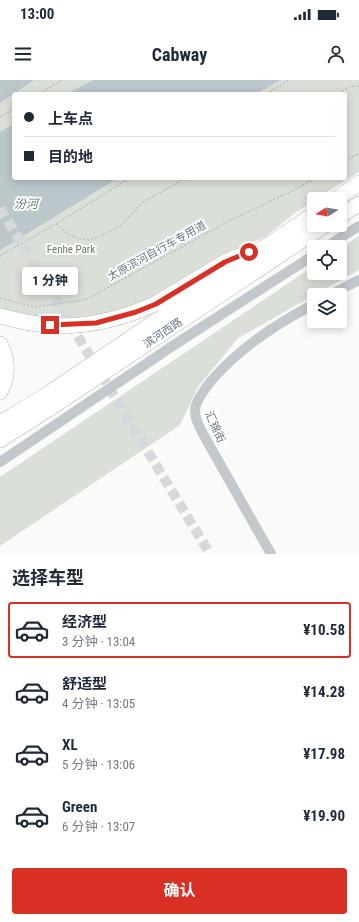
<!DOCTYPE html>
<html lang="zh">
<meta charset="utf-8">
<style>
body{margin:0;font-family:"Roboto Condensed","Noto Sans SC",sans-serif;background:#f6f6f7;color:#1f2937;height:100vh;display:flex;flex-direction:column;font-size:15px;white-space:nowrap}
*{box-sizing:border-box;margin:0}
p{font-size:13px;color:#747a83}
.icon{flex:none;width:22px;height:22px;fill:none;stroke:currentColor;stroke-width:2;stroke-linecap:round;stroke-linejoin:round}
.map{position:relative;height:474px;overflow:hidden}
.panel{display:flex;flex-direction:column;background:#fff;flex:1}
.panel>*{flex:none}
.guide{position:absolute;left:12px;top:12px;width:335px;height:88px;border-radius:4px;box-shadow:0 2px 10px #0003;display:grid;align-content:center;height:88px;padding:0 12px;background:#fff}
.needle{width:26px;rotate:259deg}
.buttons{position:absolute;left:307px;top:112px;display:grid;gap:8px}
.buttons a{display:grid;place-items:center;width:40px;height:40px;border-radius:4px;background:#fff;box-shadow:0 2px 10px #0003;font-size:20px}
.end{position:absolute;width:18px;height:18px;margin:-9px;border:5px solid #d93025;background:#fff;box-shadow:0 0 0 2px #fff}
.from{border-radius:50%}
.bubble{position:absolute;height:28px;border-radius:4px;background:#fff;box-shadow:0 2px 10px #0003;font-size:13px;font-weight:700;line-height:28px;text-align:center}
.guide b{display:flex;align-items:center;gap:14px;height:38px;font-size:15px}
.guide b+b{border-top:1px solid #e0e1e3}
.guide i{width:10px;height:10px;background:#1f2937}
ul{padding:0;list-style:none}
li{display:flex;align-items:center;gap:12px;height:56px;margin:0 8px 6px;padding:0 4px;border:2px solid transparent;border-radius:4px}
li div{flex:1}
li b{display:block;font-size:15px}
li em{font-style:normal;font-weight:700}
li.active{border-color:#d93025}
li>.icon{width:36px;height:36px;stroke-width:1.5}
h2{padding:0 12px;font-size:18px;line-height:48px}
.button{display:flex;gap:8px;margin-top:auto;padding:8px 12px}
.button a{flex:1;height:46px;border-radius:4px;background:#d93025;color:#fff;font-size:16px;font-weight:700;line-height:46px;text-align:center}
.status{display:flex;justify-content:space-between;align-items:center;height:28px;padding:0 20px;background:#fff;direction:ltr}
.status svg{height:11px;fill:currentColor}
header{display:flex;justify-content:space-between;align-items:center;height:52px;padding:0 12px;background:#fff;font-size:18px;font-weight:700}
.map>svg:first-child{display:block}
.green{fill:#dadfd7;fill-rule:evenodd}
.water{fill:#bbc7cb}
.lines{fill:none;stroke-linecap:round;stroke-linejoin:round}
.minor-tunnel{stroke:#d5d9db;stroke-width:10;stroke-dasharray:10 5;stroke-linecap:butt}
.highway-casing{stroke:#b4b9bd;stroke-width:16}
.path{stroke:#bbbfc2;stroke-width:1.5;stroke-dasharray:2 2;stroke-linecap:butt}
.minor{stroke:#c3c8cc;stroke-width:10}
.highway{stroke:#fff;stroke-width:15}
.highway-bridge-casing{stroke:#b4b9bd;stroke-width:16;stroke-linecap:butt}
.highway-bridge{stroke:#fff;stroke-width:15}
.route{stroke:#d93025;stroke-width:5}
.labels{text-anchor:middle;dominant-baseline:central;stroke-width:4;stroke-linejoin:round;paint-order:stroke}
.park-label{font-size:11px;fill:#687a64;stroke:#fff}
.street-label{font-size:11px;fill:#657683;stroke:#fff}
.water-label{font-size:12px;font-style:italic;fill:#60757c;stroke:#fff}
</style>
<div class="status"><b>13:00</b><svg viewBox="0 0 49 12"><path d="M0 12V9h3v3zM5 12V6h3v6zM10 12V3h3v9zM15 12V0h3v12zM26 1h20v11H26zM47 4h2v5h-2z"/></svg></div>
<header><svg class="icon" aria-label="menu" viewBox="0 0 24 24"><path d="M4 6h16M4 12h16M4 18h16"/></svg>Cabway<svg class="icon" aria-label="person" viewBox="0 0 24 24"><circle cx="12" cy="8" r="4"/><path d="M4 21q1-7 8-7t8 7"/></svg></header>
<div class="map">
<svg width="359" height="474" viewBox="0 0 359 474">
<rect width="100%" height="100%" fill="#fafaf8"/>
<path class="green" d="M0,0H359V92L316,119H314V121L295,133L265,157L219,177L147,222L105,236L57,241L0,230ZM14,14H345V98H14Z
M359,156V190L238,258L198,307L180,345L0,466V397L314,186V193H340V168Z"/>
<path class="water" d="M0,0H34L0,23Z
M93,0H280L256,14H68Z
M14,44V98H118L0,170V52Z"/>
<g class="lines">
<path class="minor-tunnel" d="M0,128L210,474"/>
<g class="highway-casing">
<path id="highway" d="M336,119L359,103
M340,136L359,124
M155,224L225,182L239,176
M0,264C8,279 9,297 0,312
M0,343L48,314L314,134
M0,360L55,325L325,145"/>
</g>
<path class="path" d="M39,14L62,0
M266,14L289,0
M339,14L348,7L359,6
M0,37L14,29
M345,81L359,73
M56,144L68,154L79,159L91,160L103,155L120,146L144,121L162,112L182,100L225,98
M0,176L56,144L130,98
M0,218L35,227L85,220L231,140L296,109L315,98"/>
<path class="minor" d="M326,167L359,146
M330,215L359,200
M0,382L177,263L314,175
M271,474L203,354C198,344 193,335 196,325C199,316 206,308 211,301C239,268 276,244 314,224"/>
<use href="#highway" class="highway"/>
<g class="highway-bridge-casing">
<path id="highway-bridge" d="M0,236C13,239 26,243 39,244C79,250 119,240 155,224"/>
</g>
<use href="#highway-bridge" class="highway-bridge"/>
</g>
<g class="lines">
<path class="route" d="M50,245L96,243L136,232L156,224L225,182L249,172"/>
</g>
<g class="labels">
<g class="park-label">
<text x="71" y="169">Fenhe Park</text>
</g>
<g class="street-label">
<text transform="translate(157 171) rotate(-29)">太原滨河自行车专用道</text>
<text transform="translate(163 253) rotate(-34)">滨河西路</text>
<text transform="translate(215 347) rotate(66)">汇锦街</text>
</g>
<g class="water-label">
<text x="26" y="124">汾河</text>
</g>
</g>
</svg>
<div class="buttons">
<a><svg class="needle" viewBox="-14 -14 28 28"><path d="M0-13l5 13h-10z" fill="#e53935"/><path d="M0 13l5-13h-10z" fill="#747a83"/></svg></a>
<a><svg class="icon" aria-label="locate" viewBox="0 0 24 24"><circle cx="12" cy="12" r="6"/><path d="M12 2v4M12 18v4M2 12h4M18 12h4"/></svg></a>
<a><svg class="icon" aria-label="layers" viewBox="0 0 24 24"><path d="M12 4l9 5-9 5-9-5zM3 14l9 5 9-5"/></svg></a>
</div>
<i class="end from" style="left:249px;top:172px"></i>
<i class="end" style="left:50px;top:245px"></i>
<div class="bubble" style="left:22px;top:187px;width:56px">1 分钟</div>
<div class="guide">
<b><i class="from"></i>上车点</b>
<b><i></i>目的地</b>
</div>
</div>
<section class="panel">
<h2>选择车型</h2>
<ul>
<li class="active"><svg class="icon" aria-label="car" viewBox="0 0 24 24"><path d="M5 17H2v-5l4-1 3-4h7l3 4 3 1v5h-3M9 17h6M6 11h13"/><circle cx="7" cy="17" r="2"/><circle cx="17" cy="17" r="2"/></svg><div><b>经济型</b><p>3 分钟 · 13:04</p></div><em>¥10.58</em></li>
<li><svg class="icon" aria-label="car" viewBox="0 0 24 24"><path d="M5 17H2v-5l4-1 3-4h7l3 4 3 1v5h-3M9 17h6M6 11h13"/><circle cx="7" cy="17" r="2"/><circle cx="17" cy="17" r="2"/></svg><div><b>舒适型</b><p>4 分钟 · 13:05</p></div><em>¥14.28</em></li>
<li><svg class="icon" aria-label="car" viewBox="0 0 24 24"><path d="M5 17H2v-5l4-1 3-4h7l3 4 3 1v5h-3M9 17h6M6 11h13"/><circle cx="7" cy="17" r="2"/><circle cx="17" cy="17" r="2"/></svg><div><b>XL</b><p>5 分钟 · 13:06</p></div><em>¥17.98</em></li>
<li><svg class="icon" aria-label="car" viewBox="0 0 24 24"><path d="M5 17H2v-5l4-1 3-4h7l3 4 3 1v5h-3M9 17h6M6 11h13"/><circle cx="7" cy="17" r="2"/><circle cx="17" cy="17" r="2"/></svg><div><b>Green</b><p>6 分钟 · 13:07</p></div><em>¥19.90</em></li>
</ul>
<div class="button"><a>确认</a></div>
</section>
